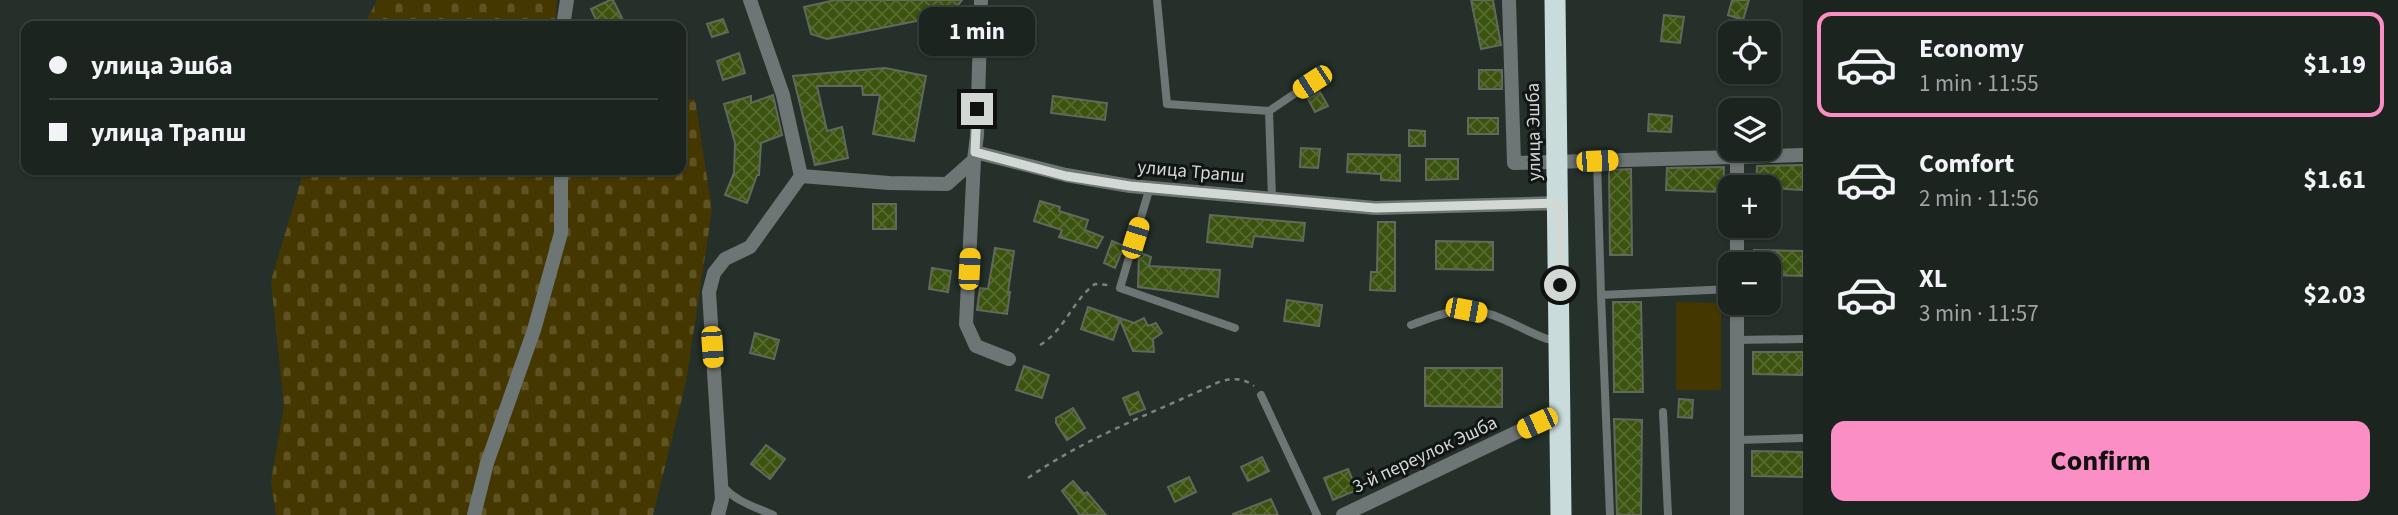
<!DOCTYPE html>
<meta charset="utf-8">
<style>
body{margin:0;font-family:"Source Sans 3",sans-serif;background:#242c28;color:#f1f3f6;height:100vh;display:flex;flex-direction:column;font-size:26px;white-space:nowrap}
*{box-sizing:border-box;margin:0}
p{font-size:23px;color:#a0a4a4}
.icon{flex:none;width:38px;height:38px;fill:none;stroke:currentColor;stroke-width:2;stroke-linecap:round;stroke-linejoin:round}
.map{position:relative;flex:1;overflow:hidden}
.sheet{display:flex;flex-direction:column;background:#1b241f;width:595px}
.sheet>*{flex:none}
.banner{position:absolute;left:21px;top:21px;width:665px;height:154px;border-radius:14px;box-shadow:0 2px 5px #0004,0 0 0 2px #39413d;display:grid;align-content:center;height:154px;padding:0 28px;background:#1b241f}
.controls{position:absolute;left:1718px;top:21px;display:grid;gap:14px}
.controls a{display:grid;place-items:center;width:63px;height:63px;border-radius:14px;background:#1b241f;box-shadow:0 2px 5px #0004,0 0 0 2px #39413d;font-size:35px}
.end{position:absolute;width:32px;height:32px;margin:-16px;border:9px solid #d2d9d5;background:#111;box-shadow:0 0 0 4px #111}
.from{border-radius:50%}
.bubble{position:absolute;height:49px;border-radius:14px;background:#1b241f;box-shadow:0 2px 5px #0004,0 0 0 2px #39413d;font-size:23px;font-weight:700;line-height:49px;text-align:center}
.car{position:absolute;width:21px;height:42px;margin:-21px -10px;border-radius:9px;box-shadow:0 0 5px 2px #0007;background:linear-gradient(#f5c518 24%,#345 0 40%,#f5c518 0 76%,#345 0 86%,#f5c518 0)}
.banner b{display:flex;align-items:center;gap:24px;height:66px;font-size:26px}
.banner b+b{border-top:2px solid #39413d}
.banner i{width:18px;height:18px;background:#f1f3f6}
ul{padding:12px 0 0;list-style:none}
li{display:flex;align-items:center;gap:21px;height:105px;margin:0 14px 10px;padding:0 14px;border:4px solid transparent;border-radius:14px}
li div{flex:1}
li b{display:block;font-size:26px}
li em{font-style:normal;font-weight:700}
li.on{border-color:#fb8fc5}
li>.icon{width:63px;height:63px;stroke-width:1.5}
.button{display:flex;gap:14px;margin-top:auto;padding:14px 28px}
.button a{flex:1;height:80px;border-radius:14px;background:#fb8fc5;color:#111;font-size:28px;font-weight:700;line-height:80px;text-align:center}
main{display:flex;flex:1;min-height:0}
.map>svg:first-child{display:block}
.cemetery{fill:url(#cemetery-stones)}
.park{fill:#453700}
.building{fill:url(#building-cross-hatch);stroke:#62685b;stroke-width:2}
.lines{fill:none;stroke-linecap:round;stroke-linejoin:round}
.path{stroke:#7b847f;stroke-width:2.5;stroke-dasharray:5 5;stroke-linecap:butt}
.lane{stroke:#6e7675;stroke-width:8}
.street{stroke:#6e7675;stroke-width:14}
.highway{stroke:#c9dcdb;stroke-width:21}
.route{stroke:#d2d9d5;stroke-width:9}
.labels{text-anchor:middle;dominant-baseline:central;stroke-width:6;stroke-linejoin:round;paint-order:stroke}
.street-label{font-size:19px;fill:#d2d9d5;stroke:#111614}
</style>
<main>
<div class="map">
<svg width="1803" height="515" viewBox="0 0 1803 515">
<defs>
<pattern id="cemetery-stones" width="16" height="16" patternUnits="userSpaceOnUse" patternTransform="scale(1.75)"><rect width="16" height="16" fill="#453700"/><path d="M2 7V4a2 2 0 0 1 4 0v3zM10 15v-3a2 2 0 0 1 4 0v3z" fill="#5f5324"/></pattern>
<pattern id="building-cross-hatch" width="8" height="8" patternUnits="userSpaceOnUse" patternTransform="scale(1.75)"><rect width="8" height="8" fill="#3b530f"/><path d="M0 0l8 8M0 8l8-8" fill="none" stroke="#566b31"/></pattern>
</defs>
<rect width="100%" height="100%" fill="#243029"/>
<path class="cemetery" d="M377,0H557L555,26H364Z
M695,99L712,210L686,382L653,515H276L271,481L284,406L271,281L304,170H681V100Z"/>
<path class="park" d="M1676,302L1721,303V390H1676Z"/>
<path class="building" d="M610,0H613L626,26H599L591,9Z
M835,0H962L951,14L827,39L811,34L804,7Z
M1471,0H1493L1501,45L1481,49Z
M1732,0H1749L1743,20L1728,15Z
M1664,15L1684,17L1680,43L1661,41Z
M723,19L728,32L712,37L707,24Z
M739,53L745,73L723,80L717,61Z
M885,68L926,76L914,141L873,134L880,95H863L862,86H817L827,131L842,127L848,158L815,165L793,76Z
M1479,70H1502V89H1479Z
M1320,92L1328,106L1315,112L1308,99Z
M773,95L782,135L761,143L759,175H757L747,203L725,195L734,173L735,143L724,104L751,96V103Z
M1053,96L1107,103L1105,120L1051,113Z
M1649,114L1672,116L1671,132L1648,131Z
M1468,118H1498V134H1468Z
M1409,130L1425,131V146H1409Z
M1301,148L1320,149L1318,168L1300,167Z
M1348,154L1400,155V181L1381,180V174L1347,172Z
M1426,159H1458V179L1426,180Z
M1803,165V190L1756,187L1757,166Z
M1724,167L1723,192L1666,190L1667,168Z
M1631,169L1632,255H1610L1609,170Z
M1040,201L1060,207L1059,211L1088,220L1085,230L1103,237L1097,248L1059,237L1062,230L1034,221Z
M873,204H896V229H873Z
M1210,215L1305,223L1303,241L1254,236L1252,247L1207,242Z
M1378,222H1395V291L1370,290L1371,272H1377Z
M1112,241L1124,246L1115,268L1104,263Z
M1436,241L1493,242V270L1436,269Z
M995,248L1014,251L1008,292H1010L1007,314L977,310L980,288L988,289Z
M1754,250L1803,251V276L1769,275V264H1753Z
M1139,252L1151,257L1149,266L1220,270L1218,297L1138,287Z
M932,268L951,271L948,292L929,289Z
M1287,300L1322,305L1319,326L1284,321Z
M1613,302H1641L1643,392H1614Z
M1088,307L1134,323L1144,318L1148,326L1156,323L1162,333L1153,339L1154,352L1133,351L1120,320L1113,340L1081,329Z
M755,333L779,340L774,359L750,353Z
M1753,352H1803V375L1753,374Z
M1024,366L1049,375L1042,398L1016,390Z
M1425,368H1502V407L1425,406Z
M1138,392L1145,409L1130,415L1123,398Z
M1679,399L1693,400L1692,418L1678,417Z
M1073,408L1085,428L1067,440L1056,423V418Z
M1614,419L1642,420L1641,515H1617Z
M766,445L785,459L770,479L751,464Z
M1752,451L1803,452V477L1752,476Z
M1262,457L1269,471L1248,481L1241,467Z
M1348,469L1357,490L1333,500L1324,478Z
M1189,477L1196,492L1175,502L1168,487Z
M1073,481L1084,494L1087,492L1106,515H1080L1062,491Z
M1271,499L1278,515H1233V514Z"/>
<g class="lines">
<path class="path" d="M1040,345C1065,330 1072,301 1095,284L1109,285
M1028,478C1088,436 1156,412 1221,381C1235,378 1243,378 1254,386"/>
<path class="lane" d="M1157,0L1167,104L1269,111L1312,82
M1269,111L1272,198
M1597,161L1601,295
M1150,187L1120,288L1235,328
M1411,325C1428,319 1446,311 1464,310C1493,309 1521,330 1547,339H1558
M1737,340L1803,339
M1261,395L1317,515
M1663,412L1668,515
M1737,440L1803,438
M722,486C737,502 753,506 773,515
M1610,515L1601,295L1731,289"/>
<path class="street" d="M1509,0L1514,163L1803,155
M563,26L567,0
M975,152L1066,175L1130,186L1375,208L1559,203
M1737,156V187
M974,160L966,324L976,346L1009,359
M801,176L889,183L947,184L974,160L977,135L981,0
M1737,226V264
M1737,303V515
M474,515L487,463L534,330L561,233V170
M718,515L722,499L709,292L714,273L725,259L750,247L801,176L783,95L750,0
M1343,515L1561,411"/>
<path class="highway" d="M1555,0L1561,515"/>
</g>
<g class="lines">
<path class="route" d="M977,109L975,152L1066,176L1130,186L1375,208L1559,203L1560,285"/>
</g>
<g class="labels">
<g class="street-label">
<text transform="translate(1534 132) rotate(-91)">улица Эшба</text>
<text transform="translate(1191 172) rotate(5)">улица Трапш</text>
<text transform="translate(1425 455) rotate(-25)">3-й переулок Эшба</text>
</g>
</g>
</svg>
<div class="controls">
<a><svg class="icon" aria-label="locate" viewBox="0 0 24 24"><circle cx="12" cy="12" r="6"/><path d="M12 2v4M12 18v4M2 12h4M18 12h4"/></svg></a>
<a><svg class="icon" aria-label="layers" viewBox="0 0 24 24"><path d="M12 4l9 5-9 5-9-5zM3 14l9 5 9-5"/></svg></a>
<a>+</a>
<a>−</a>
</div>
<i class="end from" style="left:1560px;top:285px"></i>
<i class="end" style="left:977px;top:109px"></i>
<div class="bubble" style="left:919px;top:7px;width:116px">1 min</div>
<i class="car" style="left:1312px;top:82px;rotate:237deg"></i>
<i class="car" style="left:1597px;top:161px;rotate:88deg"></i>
<i class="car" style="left:1135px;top:238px;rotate:17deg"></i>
<i class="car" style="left:969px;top:269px;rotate:3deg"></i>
<i class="car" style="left:1466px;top:310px;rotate:101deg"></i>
<i class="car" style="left:712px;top:347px;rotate:176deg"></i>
<i class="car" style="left:1537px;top:423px;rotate:245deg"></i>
<div class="banner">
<b><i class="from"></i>улица Эшба</b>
<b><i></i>улица Трапш</b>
</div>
</div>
<section class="sheet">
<ul>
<li class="on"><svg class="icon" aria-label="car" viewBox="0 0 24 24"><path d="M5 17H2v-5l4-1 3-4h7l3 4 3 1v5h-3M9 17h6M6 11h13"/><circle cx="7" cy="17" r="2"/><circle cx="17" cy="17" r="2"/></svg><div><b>Economy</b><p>1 min · 11:55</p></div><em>$1.19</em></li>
<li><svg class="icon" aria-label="car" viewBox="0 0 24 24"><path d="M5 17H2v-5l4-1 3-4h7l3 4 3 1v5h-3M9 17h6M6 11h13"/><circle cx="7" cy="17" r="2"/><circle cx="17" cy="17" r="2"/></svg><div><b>Comfort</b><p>2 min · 11:56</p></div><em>$1.61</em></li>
<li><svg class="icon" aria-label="car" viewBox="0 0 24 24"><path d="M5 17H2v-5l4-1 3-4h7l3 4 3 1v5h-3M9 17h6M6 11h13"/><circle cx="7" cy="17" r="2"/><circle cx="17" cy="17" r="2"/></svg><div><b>XL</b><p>3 min · 11:57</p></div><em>$2.03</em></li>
</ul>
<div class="button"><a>Confirm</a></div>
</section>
</main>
